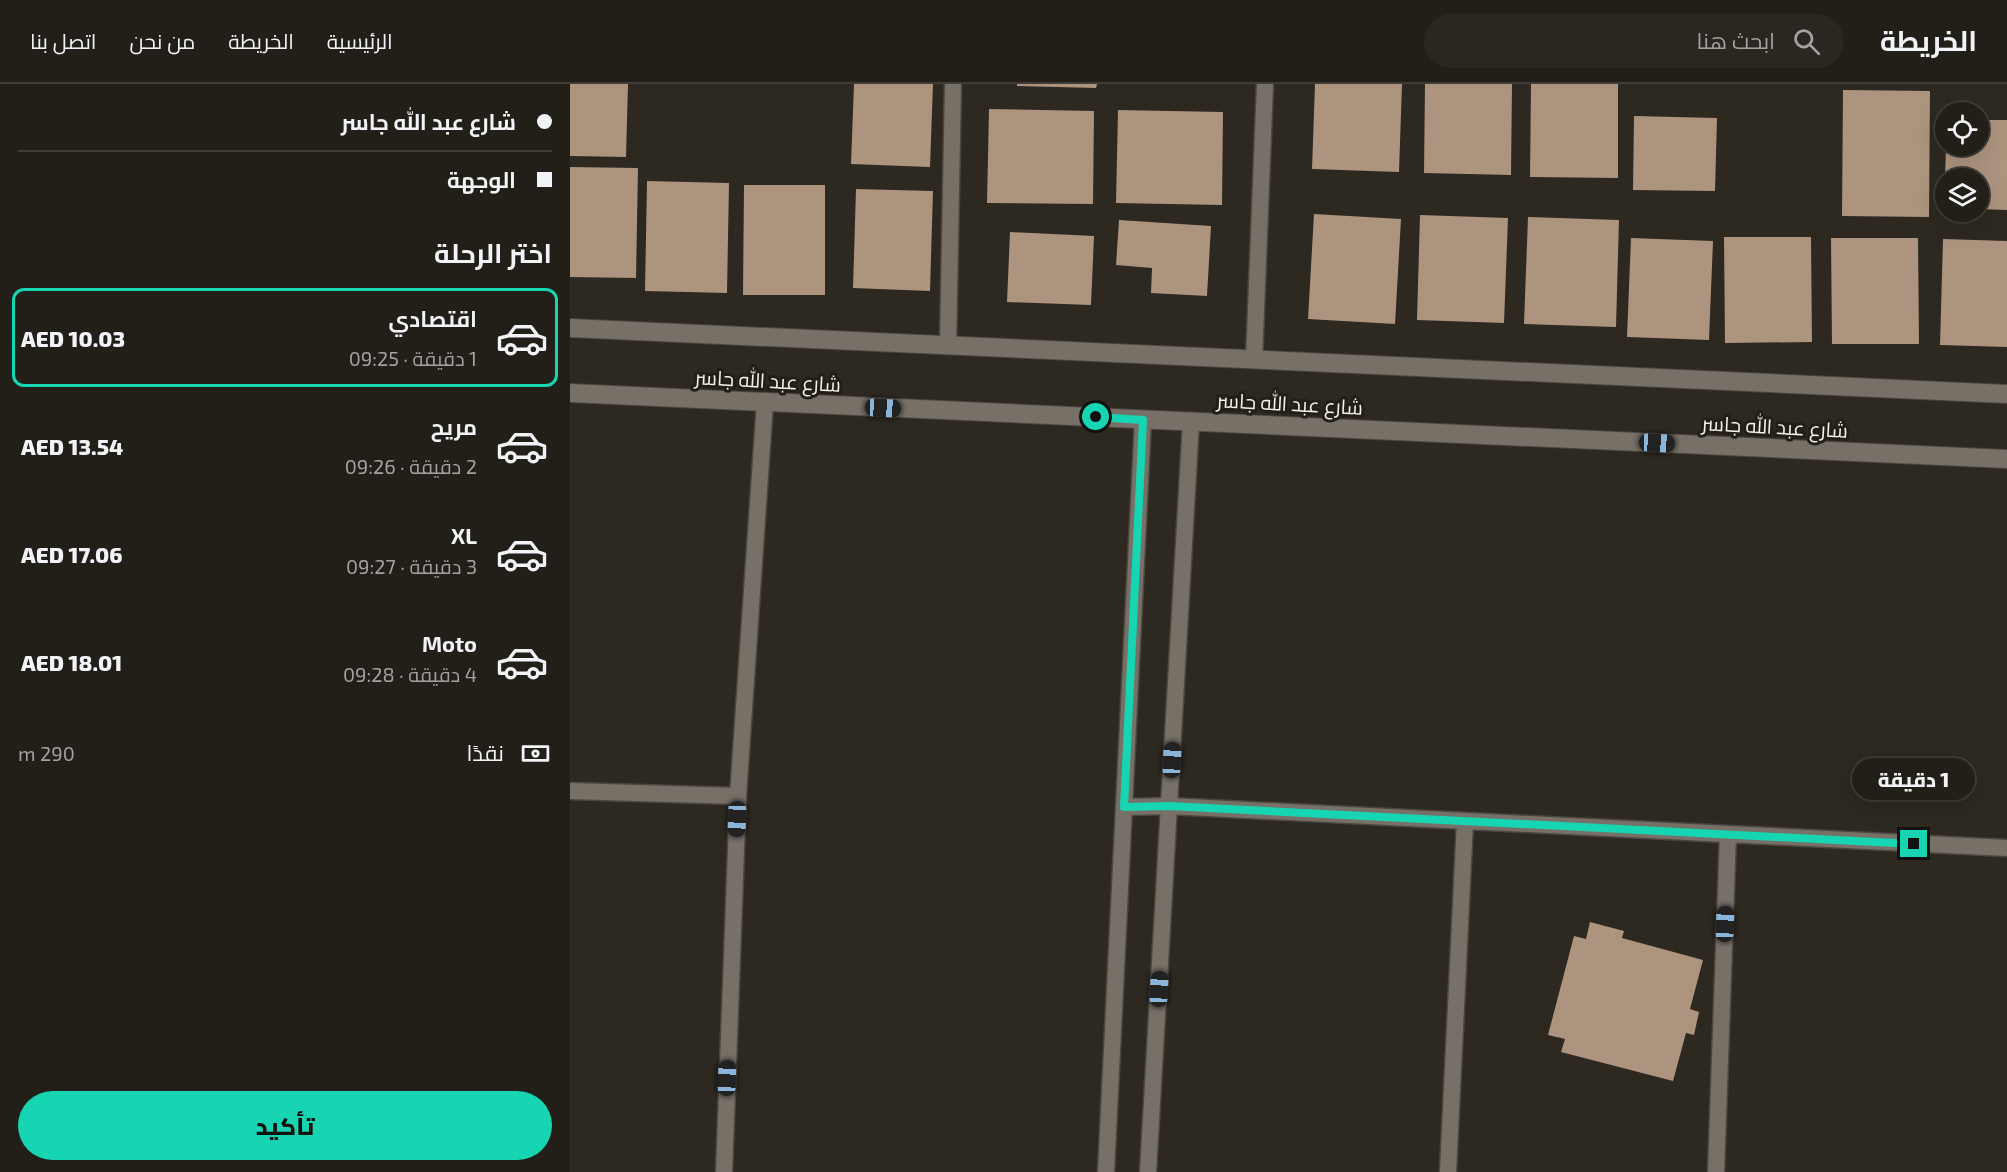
<!DOCTYPE html>
<html lang="ar">
<meta charset="utf-8">
<style>
body{margin:0;font-family:"Exo 2",Cairo,sans-serif;background:#2a2721;color:#f1f3f6;direction:rtl;height:100vh;display:flex;flex-direction:column;font-size:22px;white-space:nowrap}
*{box-sizing:border-box;margin:0}
p{font-size:20px;color:#a2a2a2}
.icon{flex:none;width:33px;height:33px;fill:none;stroke:currentColor;stroke-width:2;stroke-linecap:round;stroke-linejoin:round}
.map{position:relative;flex:1;overflow:hidden;direction:ltr}
.details{display:flex;flex-direction:column;background:#221e18;width:570px}
.details>*{flex:none}
.hud{display:grid;align-content:center;height:132px;padding:0 18px;background:#221e18}
.controls{position:absolute;left:1365px;top:18px;display:grid;gap:12px}
.controls a{display:grid;place-items:center;width:54px;height:54px;border-radius:50%;background:#221e18;box-shadow:0 6px 24px #0002,0 0 0 2px #3f3c37;font-size:30px}
.end{position:absolute;width:27px;height:27px;margin:-14px;border:8px solid #17d5b2;background:#111;box-shadow:0 0 0 3px #111}
.from{border-radius:50%}
.bubble{position:absolute;height:42px;border-radius:21px;background:#221e18;box-shadow:0 6px 24px #0002,0 0 0 2px #3f3c37;font-size:20px;font-weight:800;line-height:42px;text-align:center;direction:rtl}
.car{position:absolute;width:18px;height:36px;margin:-18px -9px;border-radius:8px;box-shadow:0 0 4px 2px #0007;background:linear-gradient(#222 24%,#8ab4d8 0 40%,#222 0 76%,#8ab4d8 0 86%,#222 0)}
.hud b{display:flex;align-items:center;gap:21px;height:57px;font-size:22px}
.hud b+b{border-top:2px solid #3f3c37}
.hud i{width:15px;height:15px;background:#f1f3f6}
ul{padding:0;list-style:none}
li{display:flex;align-items:center;gap:18px;height:99px;margin:0 12px 9px;padding:0 6px;border:3px solid transparent;border-radius:12px}
li div{flex:1}
li b{display:block;font-size:22px}
li em{font-style:normal;font-weight:800}
li.on{border-color:#17d5b2}
li>.icon{width:54px;height:54px;stroke-width:1.5}
h2{padding:0 18px;font-size:27px;line-height:72px}
.pay{display:flex;align-items:center;gap:15px;height:66px;padding:0 18px;font-size:22px}
.pay p{margin-inline-start:auto}
.action{display:flex;gap:12px;margin-top:auto;padding:12px 18px}
.action a{flex:1;height:69px;border-radius:36px;background:#17d5b2;color:#111;font-size:24px;font-weight:800;line-height:69px;text-align:center}
header{display:flex;align-items:center;gap:36px;box-sizing:border-box;height:84px;padding:0 30px;background:#221e18;border-bottom:2px solid #3f3c37}
header strong{font-size:28px}
nav{display:flex;gap:33px;margin-inline-start:auto;font-size:21px}
.search{width:420px;height:54px;background:#2a2721;display:flex;align-items:center;gap:15px;box-sizing:border-box;padding:0 21px;border-radius:33px;color:#a2a2a2;font-size:22px}
main{display:flex;flex:1;min-height:0}
.map>svg:first-child{display:block}
.building{fill:#ad947f}
.lines{fill:none;stroke-linecap:round;stroke-linejoin:round}
.service-casing{stroke:#4b4640;stroke-width:19}
.minor-casing{stroke:#4b4640;stroke-width:20}
.service{stroke:#767067;stroke-width:16}
.minor{stroke:#767067;stroke-width:18}
.route{stroke:#17d5b2;stroke-width:8}
.labels{text-anchor:middle;dominant-baseline:central;stroke-width:6;stroke-linejoin:round;paint-order:stroke}
.street-label{font-size:20px;fill:#f4f1ec;stroke:#231e17}
</style>
<header>
<strong>الخريطة</strong>
<div class="search"><svg class="icon" aria-label="search" viewBox="0 0 24 24"><circle cx="10" cy="10" r="6"/><path d="M15 15l6 6"/></svg>ابحث هنا</div>
<nav><a>الرئيسية</a><a>الخريطة</a><a>من نحن</a><a>اتصل بنا</a></nav>
</header>
<main>
<div class="map">
<svg width="1437" height="1088" viewBox="0 0 1437 1088">
<rect width="100%" height="100%" fill="#2d2820"/>
<path class="building" d="M0,0H58L56,73L0,72Z
M284,0H363L360,83L281,80Z
M447,0H527L526,4L447,2Z
M745,0H832L829,88L742,85Z
M855,0H942L941,91L854,89Z
M961,0H1048V94L960,93Z
M1273,6L1360,7L1359,133L1272,132Z
M419,25L524,27L523,120L417,119Z
M548,26L653,28L652,121L546,119Z
M1064,32L1147,34L1145,107L1063,106Z
M1408,36H1437V126L1408,125V94H1375L1376,62H1408Z
M0,83L68,84L66,194L0,193Z
M77,97L159,99L157,209L75,207Z
M174,101H255V211H173Z
M286,105L363,107L360,207L283,204Z
M744,130L831,135L825,240L738,235Z
M850,131L938,134L934,239L847,236Z
M958,133L1049,136L1046,243L954,240Z
M549,136L641,142L637,212L581,209L582,184L546,181Z
M440,148L524,152L521,221L437,218Z
M1154,153H1241L1242,258L1155,259Z
M1061,154L1143,157L1139,256L1057,253Z
M1261,154H1348L1349,260H1262Z
M1373,155L1437,157V263L1370,261Z
M1020,838L1054,847L1052,854L1133,876L1120,925L1129,928L1124,951L1116,949L1103,997L991,968L995,955L978,951L1004,852L1016,855Z"/>
<g class="lines">
<g class="service-casing">
<path id="service" d="M378,262L383,0
M684,276L695,0
M0,707L168,712
M554,723L599,722L1437,764
M154,1088L168,712L195,318
M536,1088L573,336
M578,1088L621,337
M878,1088L895,737
M1146,1088L1158,750"/>
</g>
<g class="minor-casing">
<path id="minor" d="M0,244L1437,310
M0,309L1437,375"/>
</g>
<use href="#service" class="service"/>
<use href="#minor" class="minor"/>
</g>
<g class="lines">
<path class="route" d="M526,333L573,336L554,723L599,722L1344,760"/>
</g>
<g class="labels">
<g class="street-label">
<text transform="translate(198 296) rotate(3)">شارع عبد الله جاسر</text>
<text transform="translate(720 319) rotate(3)">شارع عبد الله جاسر</text>
<text transform="translate(1205 342) rotate(3)">شارع عبد الله جاسر</text>
</g>
</g>
</svg>
<div class="controls">
<a><svg class="icon" aria-label="locate" viewBox="0 0 24 24"><circle cx="12" cy="12" r="6"/><path d="M12 2v4M12 18v4M2 12h4M18 12h4"/></svg></a>
<a><svg class="icon" aria-label="layers" viewBox="0 0 24 24"><path d="M12 4l9 5-9 5-9-5zM3 14l9 5 9-5"/></svg></a>
</div>
<i class="end from" style="left:526px;top:333px"></i>
<i class="end" style="left:1344px;top:760px"></i>
<div class="bubble" style="left:1282px;top:674px;width:123px">1 دقيقة</div>
<i class="car" style="left:313px;top:324px;rotate:93deg"></i>
<i class="car" style="left:1087px;top:359px;rotate:93deg"></i>
<i class="car" style="left:602px;top:676px;rotate:3deg"></i>
<i class="car" style="left:167px;top:735px;rotate:182deg"></i>
<i class="car" style="left:1155px;top:840px;rotate:2deg"></i>
<i class="car" style="left:589px;top:905px;rotate:3deg"></i>
<i class="car" style="left:157px;top:994px;rotate:2deg"></i>
</div>
<section class="details">
<div class="hud">
<b><i class="from"></i>شارع عبد الله جاسر</b>
<b><i></i>الوجهة</b>
</div>
<h2>اختر الرحلة</h2>
<ul>
<li class="on"><svg class="icon" aria-label="car" viewBox="0 0 24 24"><path d="M5 17H2v-5l4-1 3-4h7l3 4 3 1v5h-3M9 17h6M6 11h13"/><circle cx="7" cy="17" r="2"/><circle cx="17" cy="17" r="2"/></svg><div><b>اقتصادي</b><p>1 دقيقة · 09:25</p></div><em>AED 10.03</em></li>
<li><svg class="icon" aria-label="car" viewBox="0 0 24 24"><path d="M5 17H2v-5l4-1 3-4h7l3 4 3 1v5h-3M9 17h6M6 11h13"/><circle cx="7" cy="17" r="2"/><circle cx="17" cy="17" r="2"/></svg><div><b>مريح</b><p>2 دقيقة · 09:26</p></div><em>AED 13.54</em></li>
<li><svg class="icon" aria-label="car" viewBox="0 0 24 24"><path d="M5 17H2v-5l4-1 3-4h7l3 4 3 1v5h-3M9 17h6M6 11h13"/><circle cx="7" cy="17" r="2"/><circle cx="17" cy="17" r="2"/></svg><div><b>XL</b><p>3 دقيقة · 09:27</p></div><em>AED 17.06</em></li>
<li><svg class="icon" aria-label="car" viewBox="0 0 24 24"><path d="M5 17H2v-5l4-1 3-4h7l3 4 3 1v5h-3M9 17h6M6 11h13"/><circle cx="7" cy="17" r="2"/><circle cx="17" cy="17" r="2"/></svg><div><b>Moto</b><p>4 دقيقة · 09:28</p></div><em>AED 18.01</em></li>
</ul>
<div class="pay"><svg class="icon" aria-label="cash" viewBox="0 0 24 24"><path d="M3 7h18v10H3z"/><circle cx="12" cy="12" r="2"/></svg>نقدًا<p>290 m</p></div>
<div class="action"><a>تأكيد</a></div>
</section>
</main>
